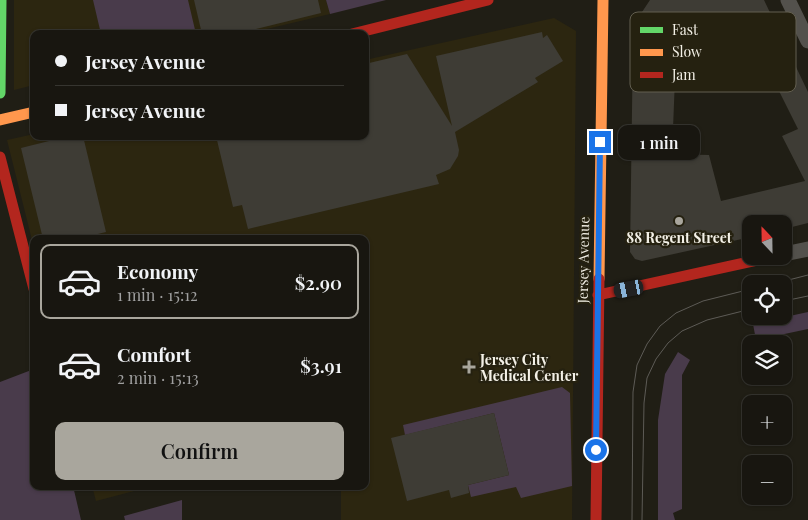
<!DOCTYPE html>
<meta charset="utf-8">
<style>
body{margin:0;font-family:"Playfair Display",serif;background:#25231e;color:#f1f3f6;height:100vh;display:flex;flex-direction:column;font-size:19px;white-space:nowrap}
*{box-sizing:border-box;margin:0}
p{font-size:16px;color:#9f9f9f}
.icon{flex:none;width:28px;height:28px;fill:none;stroke:currentColor;stroke-width:2;stroke-linecap:round;stroke-linejoin:round}
.map{position:relative;flex:1;overflow:hidden}
.side{position:absolute;left:30px;top:235px;width:339px;height:255px;display:flex;flex-direction:column;background:#181610;border-radius:10px;box-shadow:0 1px 4px #0004,0 0 0 1px #363530}
.side>*{flex:none}
.banner{position:absolute;left:30px;top:30px;width:339px;height:110px;border-radius:10px;box-shadow:0 1px 4px #0004,0 0 0 1px #363530;display:grid;align-content:center;height:110px;padding:0 25px;background:#181610}
.needle{width:32px;rotate:338deg}
.fabs{position:absolute;left:742px;top:215px;display:grid;gap:10px}
.fabs a{display:grid;place-items:center;width:50px;height:50px;border-radius:10px;background:#181610;box-shadow:0 1px 4px #0004,0 0 0 1px #363530;font-size:25px}
.end{position:absolute;width:22px;height:22px;margin:-11px;border:6px solid #1a73e8;background:#fff;box-shadow:0 0 0 2px #fff}
.from{border-radius:50%}
.bubble{position:absolute;height:35px;border-radius:10px;background:#181610;box-shadow:0 1px 4px #0004,0 0 0 1px #363530;font-size:16px;font-weight:600;line-height:35px;text-align:center}
.car{position:absolute;width:15px;height:30px;margin:-15px -8px;border-radius:6px;box-shadow:0 0 4px 1px #0007;background:linear-gradient(#222 24%,#8ab4d8 0 40%,#222 0 76%,#8ab4d8 0 86%,#222 0)}
.banner b{display:flex;align-items:center;gap:18px;height:48px;font-size:19px}
.banner b+b{border-top:1px solid #363530}
.banner i{width:12px;height:12px;background:#f1f3f6}
ul{padding:9px 0 0;list-style:none}
li{display:flex;align-items:center;gap:15px;height:75px;margin:0 10px 8px;padding:0 15px;border:2px solid transparent;border-radius:10px}
li div{flex:1}
li b{display:block;font-size:19px}
li em{font-style:normal;font-weight:600}
li.on{border-color:#a9a69d}
li>.icon{width:45px;height:45px;stroke-width:1.5}
.button{display:flex;gap:10px;margin-top:auto;padding:10px 25px}
.button a{flex:1;height:58px;border-radius:10px;background:#a9a69d;color:#111;font-size:20px;font-weight:600;line-height:58px;text-align:center}
.map>svg:first-child{display:block}
.built{fill:#2c2610}
.green{fill:#493b4b}
.building{fill:#3e3c35;fill-rule:evenodd}
.lines{fill:none;stroke-linecap:round;stroke-linejoin:round}
.street{stroke:#53514c;stroke-width:15}
.fast{stroke:#63d668;stroke-width:11}
.slow{stroke:#ff974d;stroke-width:11}
.jam{stroke:#b3261e;stroke-width:11}
.tram{stroke:#5d5b56;stroke-width:1}
.route{stroke:#1a73e8;stroke-width:6}
.poi-dot{fill:#a9a69d;stroke:#252110;stroke-width:2}
.labels{text-anchor:middle;dominant-baseline:central;stroke-width:4.5;stroke-linejoin:round;paint-order:stroke}
.poi-label{font-size:14px;font-weight:bold;fill:#f3f0e6;stroke:#252110}
.street-label{font-size:14px;fill:#f3f0e6;stroke:#252110}
.key{fill:#252110;stroke:#635f50;stroke-width:1}
.key-label{font-size:14px;fill:#f3f0e6}
</style>
<div class="map">
<svg width="808" height="520" viewBox="0 0 808 520">
<rect width="100%" height="100%" fill="#201e15"/>
<path class="built" d="M14,0H326L330,14L246,34H34V85L14,90Z
M554,18L576,31L572,520H341V486H365V239H34V248L7,140L34,134V136H365V60Z
M92,486H153L96,501Z"/>
<path class="green" d="M93,0H188L196,34H101Z
M326,0H386L330,14Z
M808,312V329L756,340L753,324Z
M678,352L690,360L682,375V509L673,513L675,520H658V420L665,374Z
M34,369V486H73L81,520H0V382Z
M562,387L570,393L572,486L521,498L516,487L471,497L468,485L509,475L494,413L405,435L403,425Z
M182,500V520H125L124,516Z"/>
<path class="building" d="M194,0H318L321,13L236,34H202Z
M650,0H764L808,92V223L784,229V224H751V237L642,261L635,259L630,252L633,39L636,21ZM742,17L798,129L782,136L805,181L721,201L709,155L672,154L676,53L691,34Z
M542,32L543,38L547,35L563,61L535,78L538,82L455,132L459,150L458,156L450,169L436,175L439,184L248,229L242,205L233,207L216,136H365V64L407,54L452,126L436,56Z
M69,136H83L106,232L77,239H43L21,148Z
M494,413L509,475L468,485L469,493L451,498L449,490L407,501L391,438Z"/>
<g class="lines">
<path class="street" d="M788,0L808,41
M784,254L808,249"/>
<path class="fast" d="M0,93L1,0"/>
<path class="slow" d="M0,120L34,112
M599,279L603,0"/>
<path class="jam" d="M352,34L488,0
M0,157L34,289
M598,295L776,256
M596,520L599,279"/>
<path class="tram" d="M773,284L808,275
M784,301L808,296
M632,520L633,392L637,365L647,344L660,326L676,313L703,301L751,289
M642,520L644,403L647,378L656,359L668,343L682,331L707,320L751,309"/>
</g>
<g class="lines">
<path class="route" d="M596,450L600,142"/>
</g>
<g class="poi-dot">
<circle cx="679" cy="221" r="5"/>
<path d="M466.5 359.5h5v5h5v5h-5v5h-5v-5h-5v-5h5z"/>
</g>
<g class="labels">
<g class="poi-label">
<text x="679" y="237">88 Regent Street</text>
<text x="480" y="359" text-anchor="start">Jersey City<tspan x="480" dy="16">Medical Center</tspan></text>
</g>
<g class="street-label">
<text transform="translate(583 260) rotate(-89)">Jersey Avenue</text>
</g>
</g>
<rect x="630" y="12" width="166" height="80" rx="8" class="key"/>
<rect x="640" y="27" width="23" height="6" fill="#63d668"/>
<rect x="640" y="49" width="23" height="7" fill="#ff974d"/>
<rect x="640" y="72" width="23" height="6" fill="#b3261e"/>
<g class="key-label">
<text x="672" y="35">Fast</text>
<text x="672" y="57">Slow</text>
<text x="672" y="80">Jam</text>
</g>
</svg>
<div class="fabs">
<a><svg class="needle" viewBox="-14 -14 28 28"><path d="M0-13l5 13h-10z" fill="#e53935"/><path d="M0 13l5-13h-10z" fill="#9f9f9f"/></svg></a>
<a><svg class="icon" aria-label="locate" viewBox="0 0 24 24"><circle cx="12" cy="12" r="6"/><path d="M12 2v4M12 18v4M2 12h4M18 12h4"/></svg></a>
<a><svg class="icon" aria-label="layers" viewBox="0 0 24 24"><path d="M12 4l9 5-9 5-9-5zM3 14l9 5 9-5"/></svg></a>
<a>+</a>
<a>−</a>
</div>
<i class="end from" style="left:596px;top:450px"></i>
<i class="end" style="left:600px;top:142px"></i>
<div class="bubble" style="left:618px;top:125px;width:82px">1 min</div>
<i class="car" style="left:629px;top:289px;rotate:259deg"></i>
<div class="banner">
<b><i class="from"></i>Jersey Avenue</b>
<b><i></i>Jersey Avenue</b>
</div>
<section class="side">
<ul>
<li class="on"><svg class="icon" aria-label="car" viewBox="0 0 24 24"><path d="M5 17H2v-5l4-1 3-4h7l3 4 3 1v5h-3M9 17h6M6 11h13"/><circle cx="7" cy="17" r="2"/><circle cx="17" cy="17" r="2"/></svg><div><b>Economy</b><p>1 min · 15:12</p></div><em>$2.90</em></li>
<li><svg class="icon" aria-label="car" viewBox="0 0 24 24"><path d="M5 17H2v-5l4-1 3-4h7l3 4 3 1v5h-3M9 17h6M6 11h13"/><circle cx="7" cy="17" r="2"/><circle cx="17" cy="17" r="2"/></svg><div><b>Comfort</b><p>2 min · 15:13</p></div><em>$3.91</em></li>
</ul>
<div class="button"><a>Confirm</a></div>
</section>
</div>
